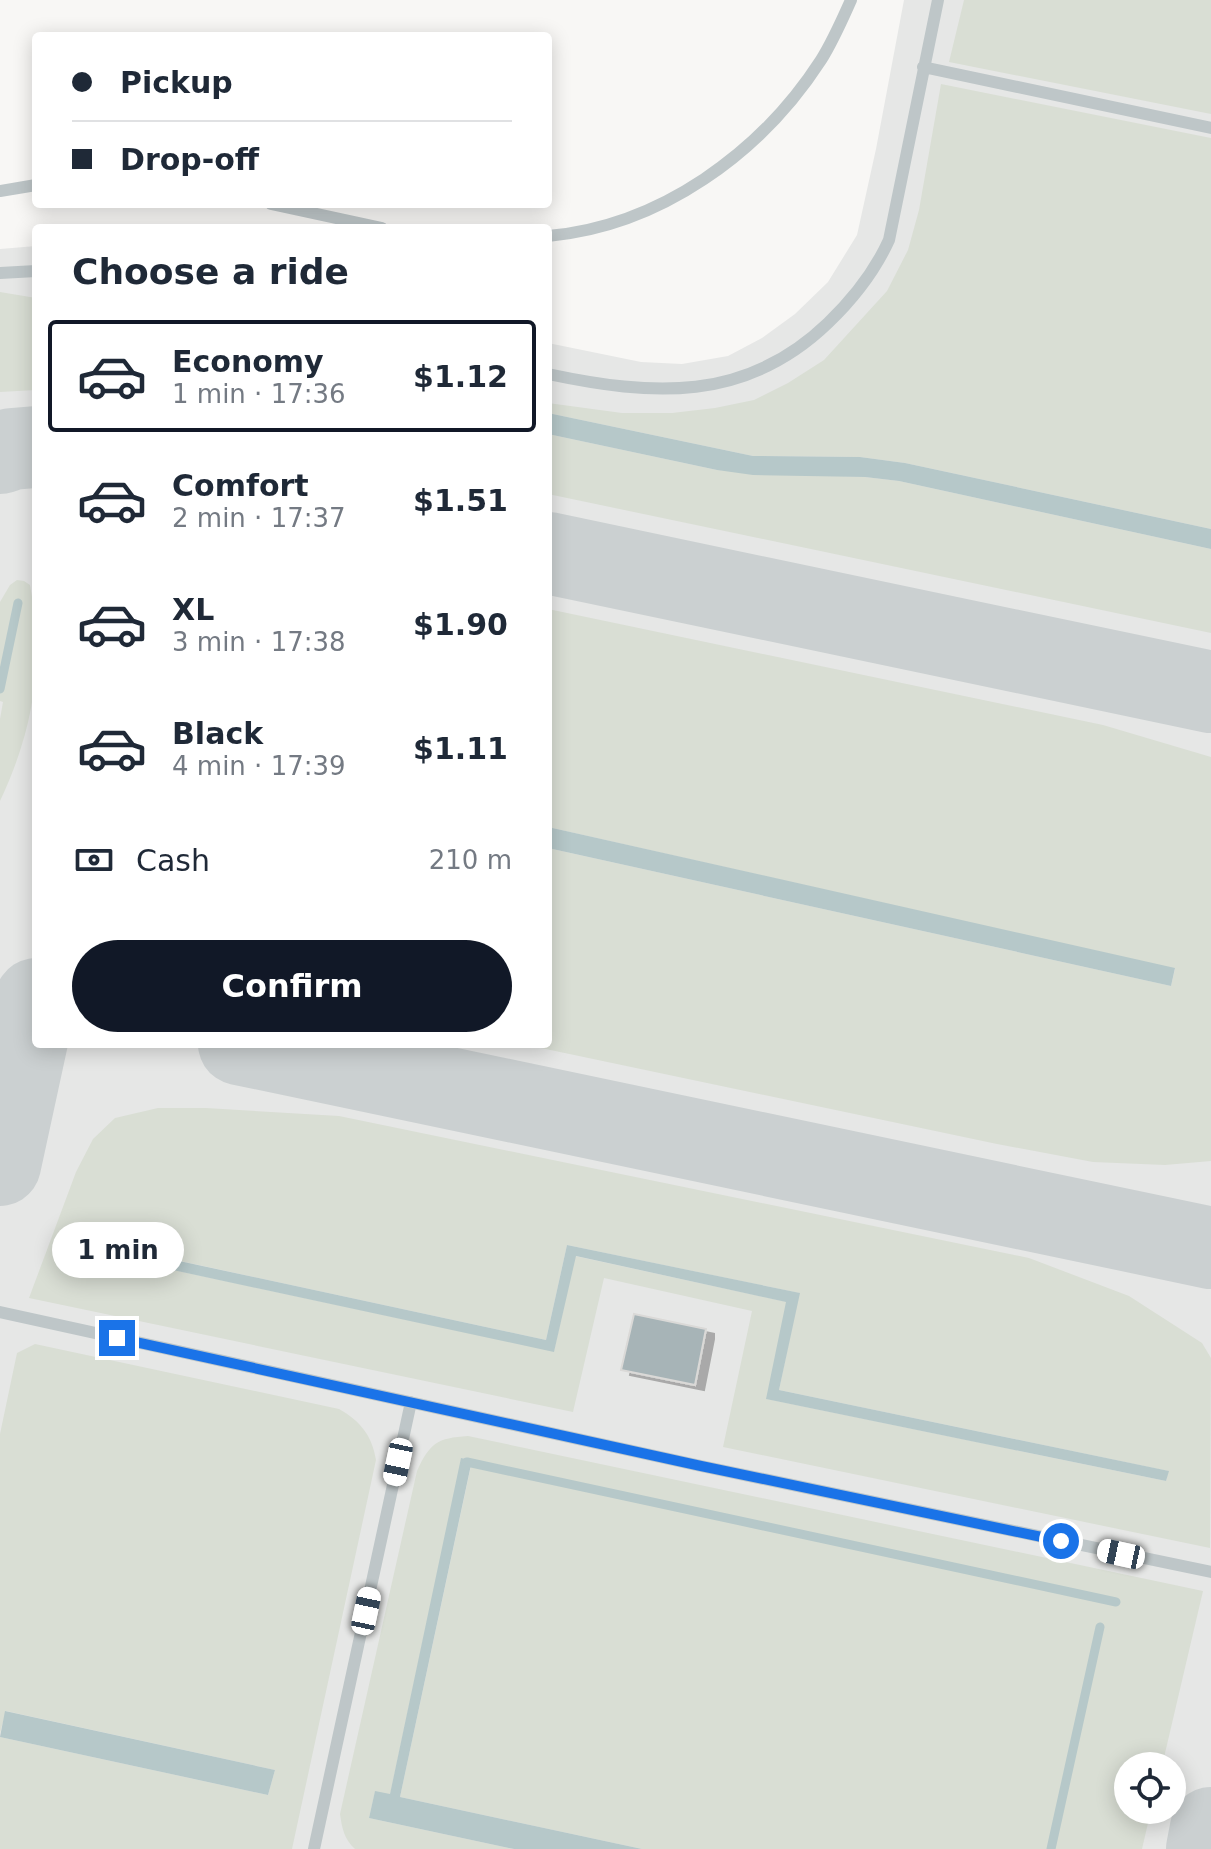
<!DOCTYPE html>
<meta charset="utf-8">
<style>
body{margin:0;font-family:"DejaVu Sans",sans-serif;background:#f6f6f7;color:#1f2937;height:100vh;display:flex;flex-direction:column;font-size:30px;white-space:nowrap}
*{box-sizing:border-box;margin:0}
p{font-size:26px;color:#747a83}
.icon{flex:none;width:44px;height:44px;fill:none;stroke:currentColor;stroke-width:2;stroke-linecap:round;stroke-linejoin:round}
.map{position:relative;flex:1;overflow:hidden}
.panel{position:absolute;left:32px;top:224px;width:520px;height:824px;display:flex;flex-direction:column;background:#fff;border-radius:8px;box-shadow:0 4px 20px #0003}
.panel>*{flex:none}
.banner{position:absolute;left:32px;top:32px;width:520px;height:176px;border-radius:8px;box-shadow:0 4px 20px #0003;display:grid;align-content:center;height:176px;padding:0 40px;background:#fff}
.buttons{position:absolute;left:1114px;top:1752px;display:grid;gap:16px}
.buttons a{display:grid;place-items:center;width:72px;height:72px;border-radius:50%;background:#fff;box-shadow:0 4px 20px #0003;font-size:40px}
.end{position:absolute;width:36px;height:36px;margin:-18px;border:10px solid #1a73e8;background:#fff;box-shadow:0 0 0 4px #fff}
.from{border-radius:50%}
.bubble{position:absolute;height:56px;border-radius:28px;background:#fff;box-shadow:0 4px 20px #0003;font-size:26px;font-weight:800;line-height:56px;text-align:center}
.car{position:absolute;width:24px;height:48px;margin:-24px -12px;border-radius:10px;box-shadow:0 0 6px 2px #0007;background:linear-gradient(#fff 24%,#345 0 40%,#fff 0 76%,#345 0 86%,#fff 0)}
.banner b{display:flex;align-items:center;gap:28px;height:76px;font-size:30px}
.banner b+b{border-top:2px solid #e0e1e3}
.banner i{width:20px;height:20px;background:#1f2937}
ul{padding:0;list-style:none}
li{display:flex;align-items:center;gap:24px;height:112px;margin:0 16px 12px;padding:0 24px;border:4px solid transparent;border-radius:8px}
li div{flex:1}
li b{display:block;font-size:30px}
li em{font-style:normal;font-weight:800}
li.on{border-color:#111827}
li>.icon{width:72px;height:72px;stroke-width:1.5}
h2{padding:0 40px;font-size:36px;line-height:96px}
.pay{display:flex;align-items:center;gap:20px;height:88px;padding:0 40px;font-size:30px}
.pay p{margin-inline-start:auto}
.button{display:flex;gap:16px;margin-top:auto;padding:16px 40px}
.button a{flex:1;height:92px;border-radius:48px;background:#111827;color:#fff;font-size:32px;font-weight:800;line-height:92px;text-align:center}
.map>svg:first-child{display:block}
.built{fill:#e6e7e6;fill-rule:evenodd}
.green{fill:#d9ded4;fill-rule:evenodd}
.water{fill:#b6c8c9}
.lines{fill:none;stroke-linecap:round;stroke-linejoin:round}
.stream{stroke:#b6c8c9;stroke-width:9}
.taxiway{stroke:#cbd0d1;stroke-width:82}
.building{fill:#a7b4b7;stroke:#dad9d7;stroke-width:2;filter:url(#shadow)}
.lane{stroke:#bec6c8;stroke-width:12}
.route{stroke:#1a73e8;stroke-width:10}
</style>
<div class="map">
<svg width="1211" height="1849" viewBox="0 0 1211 1849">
<defs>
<filter id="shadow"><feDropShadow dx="9" dy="5" stdDeviation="0" flood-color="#0004"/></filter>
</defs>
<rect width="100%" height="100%" fill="#f8f7f5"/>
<path class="built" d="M904,0H1211V1849H0V249L36,246V1044H548V343L641,362L682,364L728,356L762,338L795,314L828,282L857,235L876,149ZM1128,1766H1172V1810H1128Z"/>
<path class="green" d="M964,0H1211V114L949,62Z
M941,84L1211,138V529L905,463L860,457L753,456L548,413V403L622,413H672L715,408L754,400L788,383L824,360L887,291L908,250L919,210Z
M0,292L36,298V390L0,392Z
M548,434L717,470L865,477L899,481L1211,549V633L548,494Z
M17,580L24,581L30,585C45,663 33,731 0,801V719L3,702L0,701V602L10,585Z
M548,609L1103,725L1211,757V1161L1165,1165L1093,1162L997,1144L522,1044H548V848L1171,986L1175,969L548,827Z
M158,1108H206L339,1116L1029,1258L1129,1296L1202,1343L1211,1358L1210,1548L723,1447L752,1311L604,1278L573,1412L29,1298L76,1172L93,1139L115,1118ZM567,1245L799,1293L779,1390L1168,1471L1166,1481L767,1399L787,1302L575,1256L554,1351L103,1255L106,1245L546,1340Z
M35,1344L339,1409C360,1421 372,1435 376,1460L292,1849H0V1737L268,1795L275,1770L6,1711L0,1733V1434L17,1353Z
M468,1436L1203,1591L1162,1766H1128V1810H1151L1142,1849H642L400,1797L472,1461L462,1458L390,1795L375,1792L369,1818L514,1849H355C344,1839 342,1828 340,1814L417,1471C430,1443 437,1438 468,1436Z"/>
<path class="water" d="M548,413L753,456L860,457L905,463L1211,529V549L899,481L865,477L753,475L717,470L548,434Z
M548,827L1175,968L1171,986L548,848Z
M105,1245L546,1340L567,1245L800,1293L779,1390L1169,1471L1166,1481L766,1399L786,1302L576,1256L554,1352L103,1255Z
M461,1458L472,1460L400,1797L642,1849H514L369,1818L375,1791L390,1794Z
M5,1711L275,1770L268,1795L0,1737Z"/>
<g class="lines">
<path class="stream" d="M0,689L18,603
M466,1466L467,1462L1116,1602
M1051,1849L1100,1627"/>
<path class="taxiway" d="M0,453L12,449L36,447
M548,553L1211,692
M239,1044L1211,1248
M0,1165L36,999
M1207,1849L1211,1828"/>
</g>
<path class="building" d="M634,1314L706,1329L695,1385L621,1370Z"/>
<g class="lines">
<path class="lane" d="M923,67L1211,128
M0,191L36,185
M271,204L382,228
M548,236C660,226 761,153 821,60C833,41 842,20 851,0
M0,273L36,271
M548,374C652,396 745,403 828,323C854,298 874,273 889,240L938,0
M0,1312L701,1466L1211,1572
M314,1849L411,1402"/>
</g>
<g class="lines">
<path class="route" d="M117,1338L701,1466L1061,1541"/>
</g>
</svg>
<div class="buttons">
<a><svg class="icon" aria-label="locate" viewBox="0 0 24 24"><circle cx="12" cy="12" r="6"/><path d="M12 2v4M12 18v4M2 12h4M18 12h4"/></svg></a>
</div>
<i class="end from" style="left:1061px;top:1541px"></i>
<i class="end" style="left:117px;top:1338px"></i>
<div class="bubble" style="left:52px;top:1222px;width:132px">1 min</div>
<i class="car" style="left:398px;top:1462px;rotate:192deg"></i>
<i class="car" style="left:1121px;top:1554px;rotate:282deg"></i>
<i class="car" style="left:366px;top:1611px;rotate:12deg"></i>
<div class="banner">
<b><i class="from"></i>Pickup</b>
<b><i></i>Drop-off</b>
</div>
<section class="panel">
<h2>Choose a ride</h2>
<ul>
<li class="on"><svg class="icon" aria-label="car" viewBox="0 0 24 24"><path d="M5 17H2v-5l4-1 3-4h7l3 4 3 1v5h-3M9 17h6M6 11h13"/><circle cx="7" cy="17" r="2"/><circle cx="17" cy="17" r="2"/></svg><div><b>Economy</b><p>1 min · 17:36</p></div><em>$1.12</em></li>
<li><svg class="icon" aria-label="car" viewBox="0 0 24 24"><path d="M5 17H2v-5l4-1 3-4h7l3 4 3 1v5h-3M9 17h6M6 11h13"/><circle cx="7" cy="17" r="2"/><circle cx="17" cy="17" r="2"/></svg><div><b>Comfort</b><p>2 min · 17:37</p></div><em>$1.51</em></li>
<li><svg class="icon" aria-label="car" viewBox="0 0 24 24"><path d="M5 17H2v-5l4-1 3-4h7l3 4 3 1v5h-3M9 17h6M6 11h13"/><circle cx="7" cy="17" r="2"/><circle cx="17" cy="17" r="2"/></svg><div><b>XL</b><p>3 min · 17:38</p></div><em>$1.90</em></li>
<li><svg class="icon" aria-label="car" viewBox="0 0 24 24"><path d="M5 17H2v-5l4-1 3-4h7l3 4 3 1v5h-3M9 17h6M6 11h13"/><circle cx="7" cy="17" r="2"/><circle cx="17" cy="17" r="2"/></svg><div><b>Black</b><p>4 min · 17:39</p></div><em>$1.11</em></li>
</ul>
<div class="pay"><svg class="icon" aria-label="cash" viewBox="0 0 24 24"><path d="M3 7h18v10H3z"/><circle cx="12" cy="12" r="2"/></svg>Cash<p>210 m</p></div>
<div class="button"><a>Confirm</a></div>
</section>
</div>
